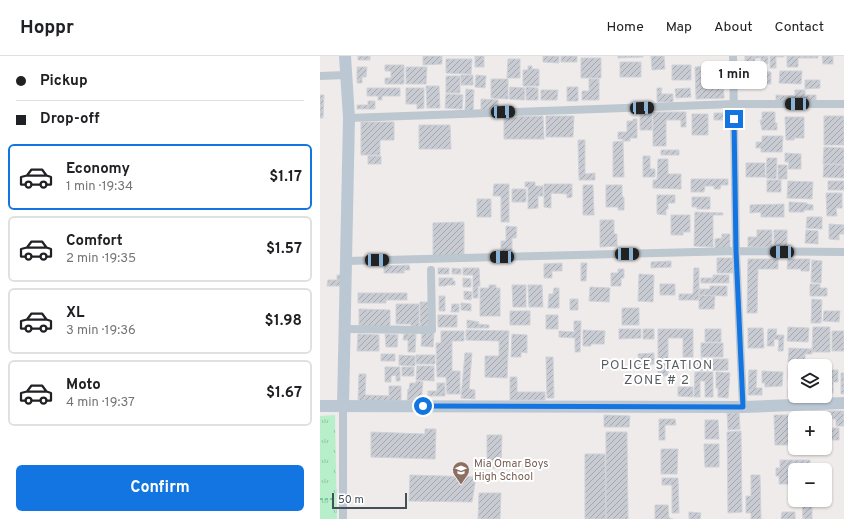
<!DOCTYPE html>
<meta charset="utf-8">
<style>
body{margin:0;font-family:Overpass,sans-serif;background:#f6f6f6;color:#202124;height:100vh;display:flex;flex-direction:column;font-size:15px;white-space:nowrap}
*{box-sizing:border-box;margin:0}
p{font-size:13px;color:#757577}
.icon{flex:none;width:22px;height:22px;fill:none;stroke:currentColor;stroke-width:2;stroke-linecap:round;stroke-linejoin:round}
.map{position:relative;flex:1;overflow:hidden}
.sheet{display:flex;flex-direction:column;background:#fff;width:320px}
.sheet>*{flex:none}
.banner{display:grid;align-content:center;height:88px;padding:0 16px;background:#fff}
.buttons{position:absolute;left:468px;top:303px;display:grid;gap:8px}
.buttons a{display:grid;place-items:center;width:44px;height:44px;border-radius:6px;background:#fff;box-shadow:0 1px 3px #0004;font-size:20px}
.scale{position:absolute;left:12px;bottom:10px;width:75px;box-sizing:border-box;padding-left:4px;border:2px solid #445059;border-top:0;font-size:11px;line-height:14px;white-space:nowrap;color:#445059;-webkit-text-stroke:3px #fff;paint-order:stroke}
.end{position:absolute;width:18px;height:18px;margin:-9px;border:5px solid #1375e1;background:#fff;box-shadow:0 0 0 2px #fff}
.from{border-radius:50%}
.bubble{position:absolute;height:28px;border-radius:6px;background:#fff;box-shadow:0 1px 3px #0004;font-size:13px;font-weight:700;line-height:28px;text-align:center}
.car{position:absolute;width:12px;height:24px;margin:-12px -6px;border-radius:5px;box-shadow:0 0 3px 1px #0007;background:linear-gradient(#222 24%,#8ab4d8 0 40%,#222 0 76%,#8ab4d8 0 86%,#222 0)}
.banner b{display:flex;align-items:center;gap:14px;height:38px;font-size:15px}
.banner b+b{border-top:1px solid #e0e0e0}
.banner i{width:10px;height:10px;background:#202124}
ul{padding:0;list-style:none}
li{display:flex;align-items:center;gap:12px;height:66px;margin:0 8px 6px;padding:0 8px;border:2px solid #e0e0e0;border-radius:6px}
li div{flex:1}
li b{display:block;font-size:15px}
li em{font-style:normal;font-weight:700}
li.active{border-color:#1375e1}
li>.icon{width:36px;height:36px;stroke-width:1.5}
.action{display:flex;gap:8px;margin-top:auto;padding:8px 16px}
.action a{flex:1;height:46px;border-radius:6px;background:#1375e1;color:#fff;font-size:16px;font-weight:700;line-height:46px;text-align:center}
header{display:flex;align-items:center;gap:24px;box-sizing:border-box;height:56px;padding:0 20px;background:#fff;border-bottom:1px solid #e0e0e0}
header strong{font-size:19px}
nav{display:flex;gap:22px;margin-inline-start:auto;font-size:14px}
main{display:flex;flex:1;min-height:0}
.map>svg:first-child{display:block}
.grass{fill:url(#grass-tufts)}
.building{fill:url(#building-hatch);stroke:#cfd2d8}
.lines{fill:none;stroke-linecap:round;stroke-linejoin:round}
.path{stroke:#6ece9b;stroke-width:2;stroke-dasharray:3 2;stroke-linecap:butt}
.street{stroke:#bcc7cf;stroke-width:8}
.secondary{stroke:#bbc8d4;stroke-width:12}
.route{stroke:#1375e1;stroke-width:5}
.labels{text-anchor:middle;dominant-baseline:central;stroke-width:4;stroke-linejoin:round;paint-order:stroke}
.education-label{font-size:11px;fill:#785e54;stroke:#fff;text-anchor:start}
.quarter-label{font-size:13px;letter-spacing:1px;fill:#585c61;stroke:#fff}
</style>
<header>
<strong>Hoppr</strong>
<nav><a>Home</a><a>Map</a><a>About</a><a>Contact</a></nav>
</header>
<main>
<section class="sheet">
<div class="banner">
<b><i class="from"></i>Pickup</b>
<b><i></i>Drop-off</b>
</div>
<ul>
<li class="active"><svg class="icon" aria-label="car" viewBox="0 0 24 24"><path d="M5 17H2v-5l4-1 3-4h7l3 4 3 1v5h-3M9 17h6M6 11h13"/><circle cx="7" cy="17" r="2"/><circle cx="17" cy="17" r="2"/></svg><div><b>Economy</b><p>1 min · 19:34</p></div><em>$1.17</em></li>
<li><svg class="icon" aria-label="car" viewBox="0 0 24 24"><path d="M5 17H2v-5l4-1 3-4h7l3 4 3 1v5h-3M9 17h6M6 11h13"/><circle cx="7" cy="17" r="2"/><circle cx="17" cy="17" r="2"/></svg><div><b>Comfort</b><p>2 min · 19:35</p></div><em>$1.57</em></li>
<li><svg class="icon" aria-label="car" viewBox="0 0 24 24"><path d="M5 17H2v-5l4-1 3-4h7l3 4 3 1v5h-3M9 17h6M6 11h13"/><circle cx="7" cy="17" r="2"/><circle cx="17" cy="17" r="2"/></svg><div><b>XL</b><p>3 min · 19:36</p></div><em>$1.98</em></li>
<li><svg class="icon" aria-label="car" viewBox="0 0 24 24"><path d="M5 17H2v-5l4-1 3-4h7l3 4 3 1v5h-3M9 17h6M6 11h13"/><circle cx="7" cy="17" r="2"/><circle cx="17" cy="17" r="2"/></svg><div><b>Moto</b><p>4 min · 19:37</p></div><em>$1.67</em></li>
</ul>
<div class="action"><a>Confirm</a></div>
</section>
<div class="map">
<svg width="524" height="463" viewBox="0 0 524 463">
<defs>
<pattern id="grass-tufts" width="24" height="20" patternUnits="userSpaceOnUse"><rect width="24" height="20" fill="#b7efca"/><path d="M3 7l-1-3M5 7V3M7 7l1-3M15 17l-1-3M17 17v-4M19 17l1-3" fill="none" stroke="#96c4a7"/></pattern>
<pattern id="building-hatch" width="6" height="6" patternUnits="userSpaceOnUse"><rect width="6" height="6" fill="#c8cbd1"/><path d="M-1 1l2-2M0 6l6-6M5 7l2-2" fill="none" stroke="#a4a7ad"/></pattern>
</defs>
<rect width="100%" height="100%" fill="#efebeb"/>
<path class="grass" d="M15,359L17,463H0V360Z"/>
<path class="building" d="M38,0H50V4H38Z
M103,0H122V8L103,9Z
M155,0H164V11H155Z
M223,0H239V7L223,6Z
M241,0H257V6H241Z
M298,0H323V1L298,2Z
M331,0H344L345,13L332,14Z
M425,0H448V8H441V2H435V10H425Z
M450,0H464V1H456V12H450Z
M467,0H498V2H478V11H467Z
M502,0H513V8H503Z
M261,2H281V22H261Z
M126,3H152L151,18L126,17Z
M188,3H200V22H187Z
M300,6H321V21H300Z
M65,9H84V28H65V22H71V15H65Z
M352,9H371V24H352Z
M208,10H212V13H219V30H203V14H208Z
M398,10L399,18H403L404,42L376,43L375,11Z
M37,11H47L46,21H42V27H37Z
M86,11H107L106,28H86Z
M431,15L451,16V28H431Z
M460,15H482L481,28L459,27Z
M141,19H153V29H141Z
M156,19L166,20L165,32L155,31Z
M126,20H140V37H126Z
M171,23H188V43L171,42Z
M269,23H279V44H262V35H269Z
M485,24H500V32L485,33Z
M106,30H119L120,52H107Z
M190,31L205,32L204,44L189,43Z
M206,31L218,32V44H206Z
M247,31H258V45H247Z
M47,32H80V40H62V44H58V40H47Z
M86,32H104V52L97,53V48H86Z
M337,32H342L341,38H353V46H337Z
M370,32L371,41L356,42L355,33Z
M146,33L154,34L153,56L145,55Z
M221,34H238L237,44H221Z
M475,34H485V39H496V46H456V39L475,40Z
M126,38L143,39L142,53L125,52Z
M0,39H4L3,62H0Z
M161,43L178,44V56H161Z
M48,45H55V53H37V49H48Z
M320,56H332V74H320Z
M333,56H366V71H361V64H346V90H333Z
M442,56H455V67H457V74H442L440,64H442Z
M394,57H409V64H394Z
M372,58H388V79H372Z
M223,60L224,83H184V61Z
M226,60H254L253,81H226Z
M504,60H524V89H504Z
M465,61H484V82H474V84H466Z
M313,63H317V82H310V85H303V83H298V76H307V65H313Z
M41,66H74V84H60V99H41Z
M99,69H130L131,93H99Z
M442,80H463L462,96H441V92H436V86H442Z
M258,84H265V118L275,117V124H259Z
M303,85L304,121H293V86Z
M504,91L524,92V108H503Z
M341,94H359V99H341Z
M465,97L481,98V113H468L469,106H465Z
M48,100H61V108H48Z
M323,100H330V113H335V121H323Z
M447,102H457L456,123L446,122Z
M338,103H348V118H361V133L333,132V124H337Z
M426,107H445V121H426Z
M504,108L524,109V122L503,121Z
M458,109H467V123H458Z
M371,123H408V129H401L400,133H394V130H385L384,136H371Z
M447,124H461V136H447Z
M468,125L493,126L492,143L467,142Z
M508,125H524V134H508Z
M205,126H215V130H223V140H218V152L208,153V131H205Z
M174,128H189V166H181V140H173Z
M224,128H252V141L247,142V138L231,137V152L224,151Z
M263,129H273L274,159H263Z
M286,129H302V141H304V154H298V151H286Z
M192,133H206V146H192Z
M506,137H522V152H516L517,160H507Z
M337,139H355V147H348V153H346V159L337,158Z
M372,141H390V153H377V151H372Z
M157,143H171V161H157Z
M469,146L487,147V148L493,149V154H484V156H469Z
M464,148V161H441V156L430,157V149Z
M375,156L403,157V159H393V191L374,190Z
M351,159H370V176H363V179H351Z
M487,161H502V173L486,172Z
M280,164H294V178H297V190L280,191Z
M144,166V201H113V167Z
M509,168L524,169V178H519V184L509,183Z
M186,170L197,171L196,182H192V199L181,198V185H186Z
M437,174H452V191H428V181H437Z
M454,174H467V191L454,190Z
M486,174L498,175V188L485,187Z
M402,178H410V193H395V183L402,182Z
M397,202H413V217H397Z
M428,203H458V213H438L437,257H427Z
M468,203H490L489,215H481V213H467Z
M492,204L502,205L501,227L491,226Z
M351,205V211L331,212V206Z
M242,207V215H232V222H224V208Z
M261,207H267L266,225H261Z
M89,209L90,214H84V217H64V210Z
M118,212H129V218H118Z
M132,212L141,213V218H132Z
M143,212H159L160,230H158V242H153V219H143Z
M374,212H379V244H359V238H373Z
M298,213H304V222H301V230H291V217H298Z
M319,218L334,219L333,246L318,245Z
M17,219H22V230H7L8,224H17Z
M393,219H409V227H381V222H393Z
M119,222H133V225H135V229H126V230H119Z
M143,222L151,223V231H143Z
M340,228H355V239H340Z
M490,228H500V232H507V240H490Z
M169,229H176V232H180V260H160V232H169Z
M192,229H206V251H193Z
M208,229H222L223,251H209Z
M390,230H407V240L379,239V233H390Z
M270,231L290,232L289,246L269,245Z
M234,232H239V252H228L229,238H233Z
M144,235L152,236L151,244L144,243Z
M38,237H87V244H66V247H38Z
M379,239L395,240L394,253H379Z
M119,240H125V255H119Z
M250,243H258V254H250Z
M492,243L502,244L501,267H491Z
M100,246H110V272H100Z
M141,247L151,248V255L141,254Z
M76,248H99V272H91V268H76Z
M132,248H139V256H131Z
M302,252H319V269H302Z
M39,253L70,254V271H39Z
M190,255H210V269H190Z
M504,255H520L519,266L503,265Z
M118,259H137V271H118Z
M226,259H238V273H226Z
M147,264L159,266L158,268L169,269V272H147Z
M254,265H261L260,296H255V282L239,281V275L254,276Z
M468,271L489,272L488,286L467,285Z
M493,271H510V296H492Z
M428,272H443L444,292H428Z
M299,273H321V282L299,283Z
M323,273H334V283H323Z
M338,273H373V301H363V282H348V320H338Z
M385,273H401V286H385Z
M448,273H457L456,279H464L463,295H458L459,284L454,283V290H447Z
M146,274L189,275L187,322L165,321V300H179V285L146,284Z
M263,274L285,275L284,288H271V290H263Z
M121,275H144V285H132V315H140V338H127L126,321H117L116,287H121Z
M512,275H524V295H512Z
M102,277L114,278L113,291L101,290Z
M38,278L59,279V295H37Z
M65,278L78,279L77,291H66Z
M84,278H96L95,296H88V284H83Z
M192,278L207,279V297L201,296V301H191Z
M381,287H403V301H381Z
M469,292L492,293V298H485V306H468Z
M145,297H152L149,333L155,334V343L141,342Z
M334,297V308L319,309L318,298Z
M61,298H75V305H61Z
M79,299L95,300V310L79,309Z
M96,299H115V308H96Z
M226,301H233L234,342H227Z
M377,303H408V314L377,315Z
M97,310H114V325L96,324Z
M65,311H80V325H76V319L71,320V326H65Z
M82,311H94V320H82Z
M468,313H475V324H468Z
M429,314H437L436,332H442V339H428Z
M505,314H518V326H513V337H505Z
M442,315L463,316L462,330L445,331V327H442Z
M375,316H393V341H385V325H380V341H374Z
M396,316L410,317L408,342L398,341V332H396Z
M521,317H524V338H521Z
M39,318H46L45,339L69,340V330H81V345H38Z
M190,321H197V336H225V344H190Z
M96,325L103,326L101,345L87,344L88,333H89L90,327H96Z
M117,327H125V340H108V335H117Z
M358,331H373V341L358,340Z
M468,333H475V340H481V341H468Z
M490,355H524V370H516V363L490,362Z
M407,357H419L420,373L408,374Z
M284,359L310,360L309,371H284Z
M454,359H475V389H455Z
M339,363H355L356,369H345V384H339Z
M385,364H398L399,383H385Z
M505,372H519V384H509V389H505Z
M105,373H116L115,403L51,401V376L105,378Z
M421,375L422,456L408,457L407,376Z
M286,376H307L308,463H286Z
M167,379H182L181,412H167Z
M384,388H399V411H385Z
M341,393H358L357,418H341Z
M265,398H285L286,463H265Z
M460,404H490V414H475V428H459V420H456V412H460Z
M90,419L156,421L152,446L89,445Z
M431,419H440L441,463H431V457H426V440H431Z
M342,422H358L359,457H352V429H342Z
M159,437H181L180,463H158Z
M482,444H492V463H483Z
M335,449H348L349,462L353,463H335Z
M369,456L381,457L380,463H369Z
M462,456H475V463H461Z"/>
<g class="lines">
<path class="path" d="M0,443H15"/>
<path class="street" d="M413,0L416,195L423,351
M0,20L26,19
M29,62L414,48H524
M26,205L416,195L524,196
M25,273L112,274L111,214
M23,463V350"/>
<path class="secondary" d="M0,350L423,351L524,347
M23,350L29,62L25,0"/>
</g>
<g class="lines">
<path class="route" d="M103,350L423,351L416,195L414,63"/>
</g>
<defs>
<g id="school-pin" transform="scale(0.9)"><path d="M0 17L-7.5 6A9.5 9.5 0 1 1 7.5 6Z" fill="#8d6e63" stroke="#fff"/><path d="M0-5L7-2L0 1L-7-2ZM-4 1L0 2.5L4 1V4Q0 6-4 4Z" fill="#fff"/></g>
</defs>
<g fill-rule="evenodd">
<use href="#school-pin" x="141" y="414"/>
</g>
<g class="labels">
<g class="education-label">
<text x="154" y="408">Mia Omar Boys<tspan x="154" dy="13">High School</tspan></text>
</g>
<g class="quarter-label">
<text x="337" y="310">POLICE STATION<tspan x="337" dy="15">ZONE # 2</tspan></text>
</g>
</g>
</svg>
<div class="buttons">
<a><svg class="icon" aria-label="layers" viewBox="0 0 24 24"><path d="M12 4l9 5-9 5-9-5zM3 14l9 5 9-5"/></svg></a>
<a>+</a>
<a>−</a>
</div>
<div class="scale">50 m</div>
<i class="end from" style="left:103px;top:350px"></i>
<i class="end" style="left:414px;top:63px"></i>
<div class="bubble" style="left:381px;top:5px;width:66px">1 min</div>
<i class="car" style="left:477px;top:48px;rotate:270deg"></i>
<i class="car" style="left:322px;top:52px;rotate:88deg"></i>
<i class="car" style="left:183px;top:56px;rotate:88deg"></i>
<i class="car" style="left:462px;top:196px;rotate:271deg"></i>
<i class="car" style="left:307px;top:198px;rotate:89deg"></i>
<i class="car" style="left:182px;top:201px;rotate:269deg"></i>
<i class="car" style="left:57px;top:204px;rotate:89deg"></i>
</div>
</main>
